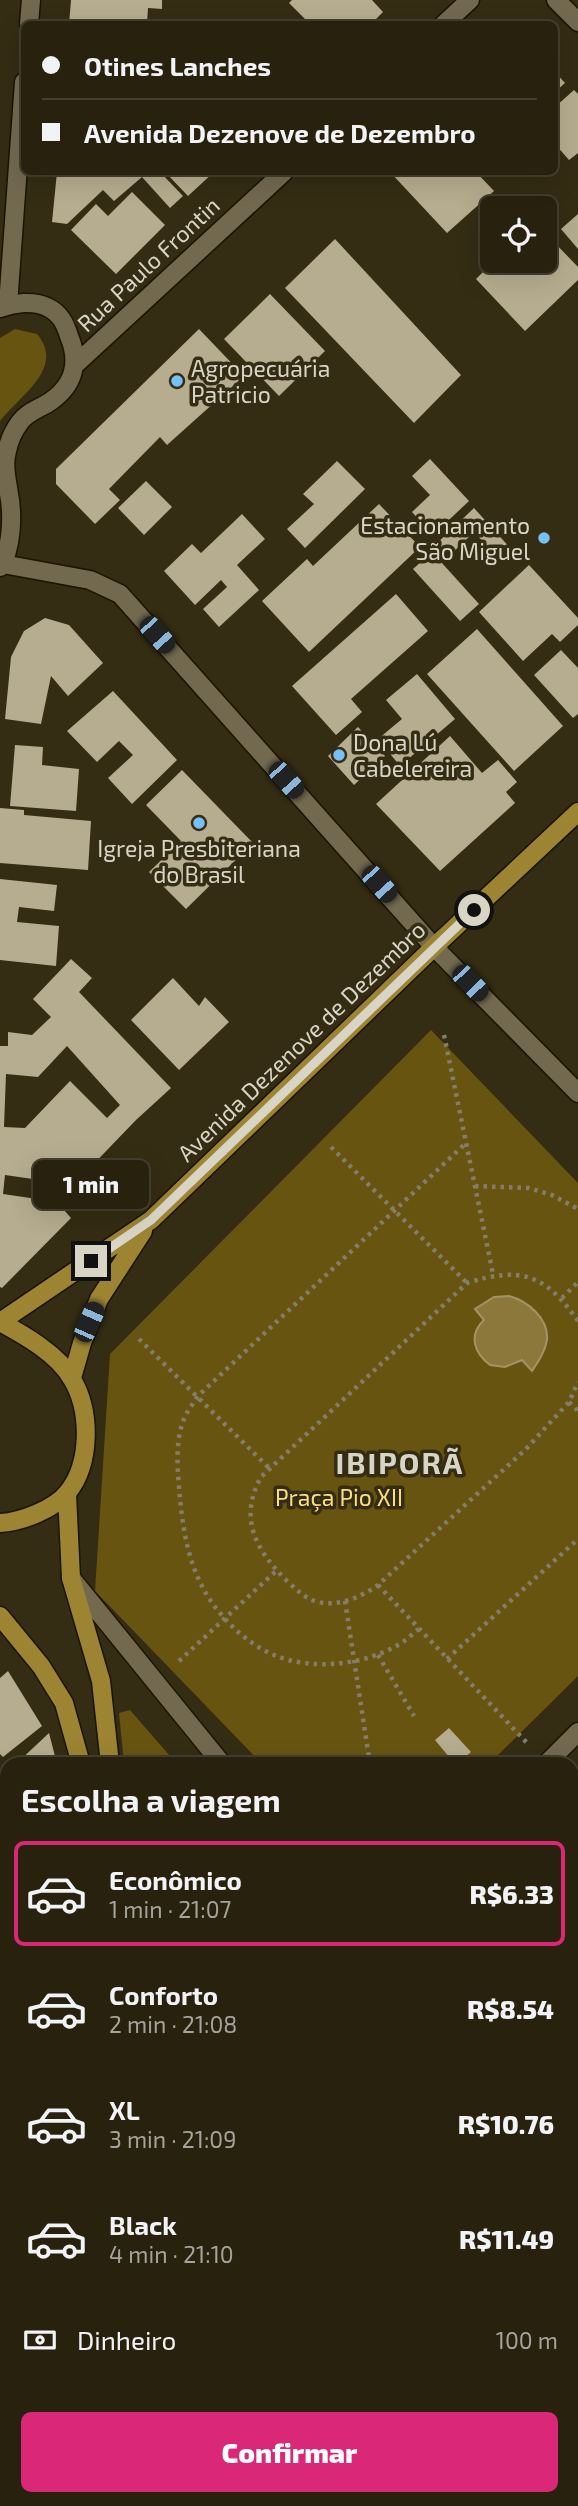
<!DOCTYPE html>
<html lang="pt">
<meta charset="utf-8">
<style>
body{margin:0;font-family:"Exo 2",sans-serif;background:#332e1c;color:#f1f3f6;height:100vh;display:flex;flex-direction:column;font-size:26px;white-space:nowrap}
*{box-sizing:border-box;margin:0}
p{font-size:23px;color:#a4a39e}
.icon{flex:none;width:38px;height:38px;fill:none;stroke:currentColor;stroke-width:2;stroke-linecap:round;stroke-linejoin:round}
.map{position:relative;flex:1;overflow:hidden}
.side{position:absolute;left:0px;top:1757px;width:579px;height:749px;display:flex;flex-direction:column;background:#27210e;border-radius:21px 21px 0 0;box-shadow:0 7px 28px #0002,0 0 0 2px #433e2e}
.side>*{flex:none}
.top-card{position:absolute;left:21px;top:21px;width:537px;height:154px;border-radius:10px;box-shadow:0 7px 28px #0002,0 0 0 2px #433e2e;display:grid;align-content:center;height:154px;padding:0 21px;background:#27210e}
.buttons{position:absolute;left:480px;top:196px;display:grid;gap:14px}
.buttons a{display:grid;place-items:center;width:77px;height:77px;border-radius:10px;background:#27210e;box-shadow:0 7px 28px #0002,0 0 0 2px #433e2e;font-size:35px}
.end{position:absolute;width:32px;height:32px;margin:-16px;border:9px solid #d9d5c6;background:#111;box-shadow:0 0 0 4px #111}
.from{border-radius:50%}
.bubble{position:absolute;height:49px;border-radius:10px;background:#27210e;box-shadow:0 7px 28px #0002,0 0 0 2px #433e2e;font-size:23px;font-weight:800;line-height:49px;text-align:center}
.car{position:absolute;width:21px;height:42px;margin:-21px -10px;border-radius:9px;box-shadow:0 0 5px 2px #0007;background:linear-gradient(#222 24%,#8ab4d8 0 40%,#222 0 76%,#8ab4d8 0 86%,#222 0)}
.top-card b{display:flex;align-items:center;gap:24px;height:66px;font-size:26px}
.top-card b+b{border-top:2px solid #433e2e}
.top-card i{width:18px;height:18px;background:#f1f3f6}
ul{padding:0;list-style:none}
li{display:flex;align-items:center;gap:21px;height:105px;margin:0 14px 10px;padding:0 7px;border:4px solid transparent;border-radius:10px}
li div{flex:1}
li b{display:block;font-size:26px}
li em{font-style:normal;font-weight:800}
li.current{border-color:#db2777}
li>.icon{width:63px;height:63px;stroke-width:1.5}
h2{padding:0 21px;font-size:32px;line-height:84px}
.pay{display:flex;align-items:center;gap:18px;height:77px;padding:0 21px;font-size:26px}
.pay p{margin-inline-start:auto}
.primary-button{display:flex;gap:14px;margin-top:auto;padding:14px 21px}
.primary-button a{flex:1;height:80px;border-radius:10px;background:#db2777;color:#fff;font-size:28px;font-weight:800;line-height:80px;text-align:center}
.map>svg:first-child{display:block}
.built{fill:#3c3211}
.green{fill:#675411}
.water{fill:#8c783a;stroke:#a39464;stroke-width:2}
.building{fill:#b6ac8f;fill-rule:evenodd}
.lines{fill:none;stroke-linecap:round;stroke-linejoin:round}
.minor-casing{stroke:#1b1400;stroke-width:21}
.major-casing{stroke:#1b1400;stroke-width:21}
.path{stroke:#847e69;stroke-width:4.5;stroke-dasharray:3.5 5;stroke-linecap:butt}
.minor{stroke:#72694f;stroke-width:18}
.major{stroke:#9c8432;stroke-width:18}
.route{stroke:#d9d5c6;stroke-width:9}
.poi-dot{fill:#75c0f6;stroke:#342c13;stroke-width:2.5}
.labels{text-anchor:middle;dominant-baseline:central;stroke-width:7;stroke-linejoin:round;paint-order:stroke}
.street-label{font-size:23px;fill:#d9d5c6;stroke:#342c13}
.poi-label{font-size:23px;fill:#d9d5c6;stroke:#342c13;text-anchor:start}
.park-label{font-size:23px;fill:#fbde84;stroke:#342c13}
.district-label{font-size:30px;font-weight:bold;letter-spacing:2px;fill:#d9d5c6;stroke:#342c13}
</style>
<div class="map">
<svg width="578" height="2506" viewBox="0 0 578 2506">
<rect width="100%" height="100%" fill="#342c13"/>
<path class="built" d="M578,1788V2077L572,2071V1793Z"/>
<path class="green" d="M15,329L37,334C66,368 19,396 0,421V338Z
M431,1030L578,1183V1676L489,1764H262L95,1591L110,1354Z
M130,1710L177,1764H124L119,1713Z"/>
<path class="water" d="M509,1296C528,1301 549,1319 547,1340C545,1352 538,1362 532,1371L522,1360L505,1367L490,1365C474,1353 468,1335 484,1320L475,1309L494,1297Z"/>
<path class="building" d="M71,0H162V9L148,8L147,24H69Z
M292,0H372L383,12L371,24H310L289,3Z
M555,72L565,83L555,92Z
M574,90L578,94V153L569,160L555,144V107Z
M57,172H160L183,196L170,208L142,177L114,201L103,190L67,224L52,222Z
M165,172H214L188,196Z
M390,172H476L494,191L447,233Z
M132,192L165,225L116,274L71,230L96,204L108,216Z
M578,214V249L561,229Z
M335,239L461,375L414,423L285,288Z
M554,242L578,267V280L525,331L476,279L494,261H513L523,271L534,261H544V251Z
M270,294L325,351L279,396L224,339Z
M199,329L244,376L167,445L160,437L109,489L120,500L95,524L56,484V469Z
M430,459L469,501L433,535L412,512L430,495L412,476Z
M337,461L365,489L305,548L287,529L314,504L303,494Z
M146,481L172,507L144,535L118,508Z
M379,504L420,547L309,652L262,601L307,559L313,566Z
M474,508L512,550L501,561L474,532L445,560L433,547Z
M242,514L265,539L237,565L259,590L219,627L203,609L227,587L221,580L195,605L164,571L192,544L201,553Z
M432,552L479,604L460,621L413,569Z
M529,565L578,618V625L560,642L552,634L523,661L479,612Z
M396,594L428,631L351,699L362,712L336,735L292,686Z
M45,618L69,625L103,663L68,696L51,676L41,724L5,719L11,657L24,631Z
M477,629L563,726L514,771L427,674Z
M561,650L578,668V714L573,718L534,675Z
M417,674L455,719L400,766L378,739L402,719L386,700Z
M113,691L177,760L132,804L108,778L133,755L119,741L97,762L67,731Z
M358,727L385,756L354,785L328,756Z
M450,736L482,773L498,760L517,782L506,792L515,803L440,871L376,804Z
M15,745L43,747L42,765L79,769L76,811L10,806Z
M182,770L253,843L186,909L149,872L181,841L146,805Z
M0,808L24,810V815L91,821L88,870L0,863Z
M0,879L57,885L54,911L19,907L17,922L59,926L56,966L0,960Z
M71,959L92,978L79,992L171,1088L136,1120L57,1202L71,1218L2,1288L0,1287V1046H8V1032L32,1035L51,1017L33,999ZM67,1046L120,1105L107,1118L70,1081L25,1128L4,1127L6,1074L38,1077ZM5,1175L33,1179L38,1184L37,1199L3,1194Z
M173,978L199,1006L205,997L229,1022L179,1070L131,1020Z
M8,1671L42,1726L3,1757L0,1754V1678Z
M449,1728L471,1752L457,1764H455L435,1740Z
M49,1733L57,1764H16Z
M7,1772V1870L0,1877V1779Z
M7,1878V1898L0,1890V1885Z
M7,1905V2006L5,2008L0,2003V1912Z
M7,2098V2173L0,2165V2106Z
M572,2268L578,2274V2306L572,2312Z
M578,2337V2417L572,2423V2342Z
M7,2339V2412L0,2413V2346Z
M126,2500V2506H89L88,2504Z"/>
<g class="lines">
<g class="minor-casing">
<path id="minor" d="M556,0L578,22
M29,24L31,0
M444,24L470,0
M8,305L24,82
M0,308C14,303 33,300 47,307C60,313 65,323 69,336C80,362 74,385 51,401C41,408 27,412 20,422C14,430 9,441 7,451C3,466 7,479 9,494C13,515 12,549 0,567
M76,364L284,172
M3,564L90,580L120,594L434,947L578,1093
M71,1578L222,1764
M546,1764L578,1732
M572,2141L578,2147
M572,2200L578,2206
M0,2279L7,2273"/>
</g>
<g class="major-casing">
<path id="major" d="M0,1322L151,1220L434,947L578,812
M0,1322C24,1335 58,1354 72,1379C91,1411 91,1463 68,1492C55,1509 21,1522 0,1523
M72,1378L82,1343L99,1299L143,1231
M67,1494L71,1578L101,1681L110,1764
M0,1616L41,1666L64,1703L81,1764
M157,2499L158,2506
M190,2499L191,2506"/>
</g>
<path class="path" d="M444,1035L493,1274
M331,1147L467,1283
M475,1186L529,1188L552,1195L578,1209
M562,1298L578,1282
M578,1321C545,1274 521,1266 467,1283L261,1477C238,1519 256,1550 287,1581C297,1590 304,1598 318,1602C339,1607 361,1597 378,1585L526,1449L569,1402L578,1382
M139,1339L270,1469
M569,1402L578,1411
M378,1585L528,1744
M345,1601L370,1764
M419,1629C412,1634 406,1641 398,1645C364,1665 311,1671 274,1655C245,1643 216,1614 202,1586C188,1560 183,1528 180,1499C178,1474 174,1443 184,1419C187,1411 193,1404 198,1396L466,1143
M378,1655L414,1716
M447,1659L578,1539
M179,1661L277,1570"/>
<use href="#minor" class="minor"/>
<use href="#major" class="major"/>
</g>
<g class="lines">
<path class="route" d="M91,1261L151,1220L474,910"/>
</g>
<g class="poi-dot">
<circle cx="177" cy="381" r="7"/>
<circle cx="544" cy="538" r="7"/>
<circle cx="339" cy="755" r="7"/>
<circle cx="199" cy="823" r="7"/>
</g>
<g class="labels">
<g class="street-label">
<text transform="translate(148 264) rotate(-43)">Rua Paulo Frontin</text>
<text transform="translate(301 1041) rotate(-44)">Avenida Dezenove de Dezembro</text>
</g>
<g class="poi-label">
<text x="191" y="368">Agropecuária<tspan x="191" dy="26">Patricio</tspan></text>
<text x="530" y="525" text-anchor="end">Estacionamento<tspan x="530" dy="26">São Miguel</tspan></text>
<text x="353" y="742">Dona Lú<tspan x="353" dy="26">Cabelereira</tspan></text>
<text x="199" y="848" text-anchor="middle">Igreja Presbiteriana<tspan x="199" dy="26">do Brasil</tspan></text>
</g>
<g class="park-label">
<text x="339" y="1497">Praça Pio XII</text>
</g>
<g class="district-label">
<text x="400" y="1462">IBIPORÃ</text>
</g>
</g>
</svg>
<div class="buttons">
<a><svg class="icon" aria-label="locate" viewBox="0 0 24 24"><circle cx="12" cy="12" r="6"/><path d="M12 2v4M12 18v4M2 12h4M18 12h4"/></svg></a>
</div>
<i class="end from" style="left:474px;top:910px"></i>
<i class="end" style="left:91px;top:1261px"></i>
<div class="bubble" style="left:33px;top:1160px;width:116px">1 min</div>
<i class="car" style="left:157px;top:635px;rotate:138deg"></i>
<i class="car" style="left:286px;top:780px;rotate:138deg"></i>
<i class="car" style="left:379px;top:884px;rotate:138deg"></i>
<i class="car" style="left:470px;top:983px;rotate:136deg"></i>
<i class="car" style="left:89px;top:1322px;rotate:24deg"></i>
<div class="top-card">
<b><i class="from"></i>Otines Lanches</b>
<b><i></i>Avenida Dezenove de Dezembro</b>
</div>
<section class="side">
<h2>Escolha a viagem</h2>
<ul>
<li class="current"><svg class="icon" aria-label="car" viewBox="0 0 24 24"><path d="M5 17H2v-5l4-1 3-4h7l3 4 3 1v5h-3M9 17h6M6 11h13"/><circle cx="7" cy="17" r="2"/><circle cx="17" cy="17" r="2"/></svg><div><b>Econômico</b><p>1 min · 21:07</p></div><em>R$6.33</em></li>
<li><svg class="icon" aria-label="car" viewBox="0 0 24 24"><path d="M5 17H2v-5l4-1 3-4h7l3 4 3 1v5h-3M9 17h6M6 11h13"/><circle cx="7" cy="17" r="2"/><circle cx="17" cy="17" r="2"/></svg><div><b>Conforto</b><p>2 min · 21:08</p></div><em>R$8.54</em></li>
<li><svg class="icon" aria-label="car" viewBox="0 0 24 24"><path d="M5 17H2v-5l4-1 3-4h7l3 4 3 1v5h-3M9 17h6M6 11h13"/><circle cx="7" cy="17" r="2"/><circle cx="17" cy="17" r="2"/></svg><div><b>XL</b><p>3 min · 21:09</p></div><em>R$10.76</em></li>
<li><svg class="icon" aria-label="car" viewBox="0 0 24 24"><path d="M5 17H2v-5l4-1 3-4h7l3 4 3 1v5h-3M9 17h6M6 11h13"/><circle cx="7" cy="17" r="2"/><circle cx="17" cy="17" r="2"/></svg><div><b>Black</b><p>4 min · 21:10</p></div><em>R$11.49</em></li>
</ul>
<div class="pay"><svg class="icon" aria-label="cash" viewBox="0 0 24 24"><path d="M3 7h18v10H3z"/><circle cx="12" cy="12" r="2"/></svg>Dinheiro<p>100 m</p></div>
<div class="primary-button"><a>Confirmar</a></div>
</section>
</div>
